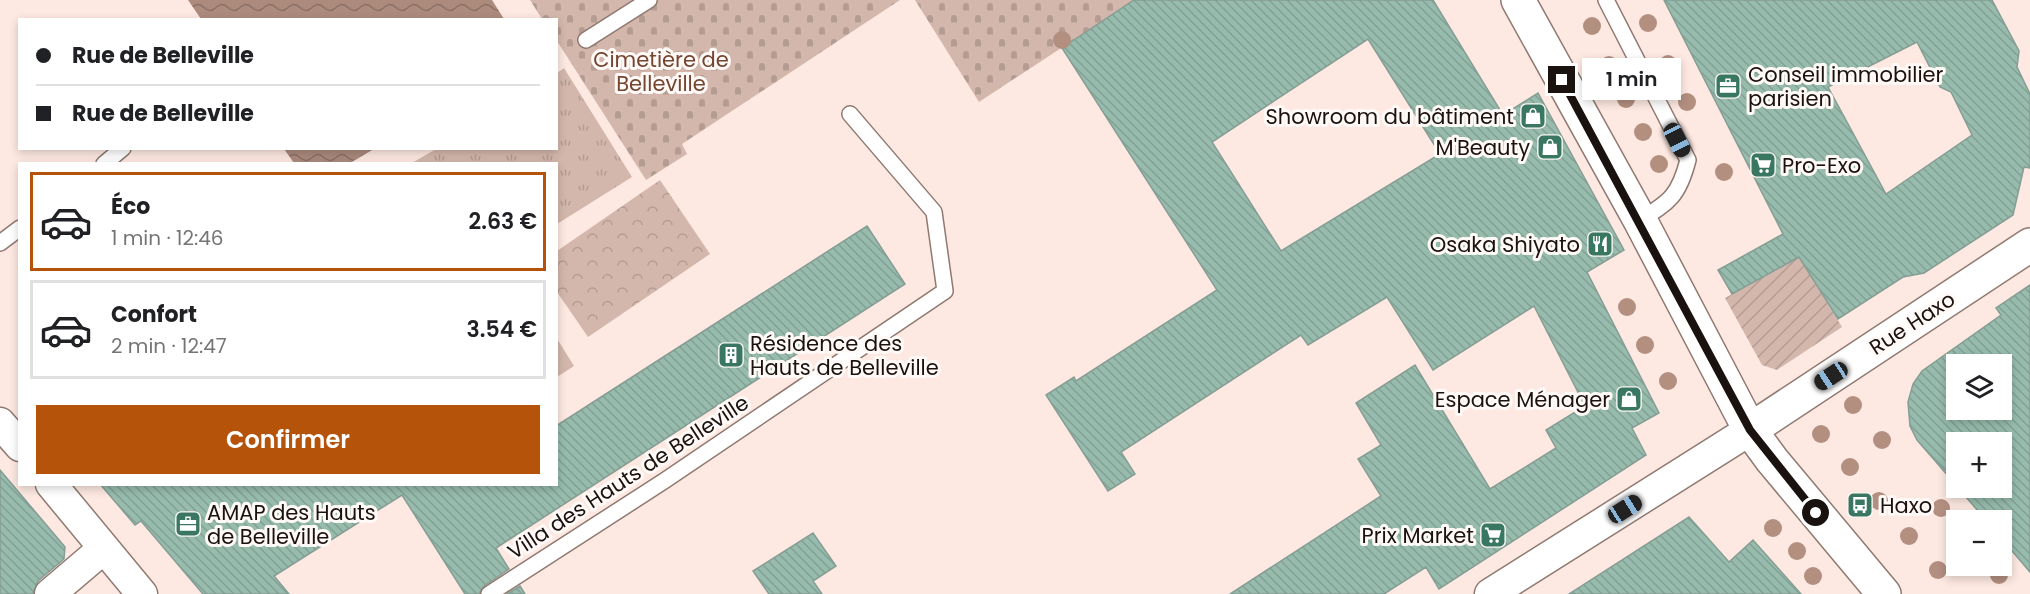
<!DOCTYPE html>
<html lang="fr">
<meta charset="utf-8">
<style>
body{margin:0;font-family:Poppins,sans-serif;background:#f6f6f6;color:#202124;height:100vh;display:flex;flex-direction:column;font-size:22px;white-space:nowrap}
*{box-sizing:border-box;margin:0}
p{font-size:20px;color:#757577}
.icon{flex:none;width:33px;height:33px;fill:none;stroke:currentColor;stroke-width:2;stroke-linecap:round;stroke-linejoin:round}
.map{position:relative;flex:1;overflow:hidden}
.sheet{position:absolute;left:18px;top:162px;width:540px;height:324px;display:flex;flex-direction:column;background:#fff;border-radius:0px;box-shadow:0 3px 9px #0003}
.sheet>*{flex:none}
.top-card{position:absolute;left:18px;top:18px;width:540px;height:132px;border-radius:0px;box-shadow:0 3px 9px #0003;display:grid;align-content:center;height:132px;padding:0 18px;background:#fff}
.tools{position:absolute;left:1946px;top:354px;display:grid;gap:12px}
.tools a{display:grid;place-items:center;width:66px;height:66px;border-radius:0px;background:#fff;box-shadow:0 3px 9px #0003;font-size:30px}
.end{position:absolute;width:27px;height:27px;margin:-14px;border:8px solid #1a120f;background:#fff;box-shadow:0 0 0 3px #fff}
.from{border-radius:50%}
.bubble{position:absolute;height:42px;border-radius:0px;background:#fff;box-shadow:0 3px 9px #0003;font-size:20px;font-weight:600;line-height:42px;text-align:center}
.car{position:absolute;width:18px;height:36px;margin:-18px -9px;border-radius:8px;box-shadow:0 0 4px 2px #0007;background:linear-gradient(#222 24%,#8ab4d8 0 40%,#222 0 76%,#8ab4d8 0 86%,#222 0)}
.top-card b{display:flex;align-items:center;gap:21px;height:57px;font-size:22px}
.top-card b+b{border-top:2px solid #e0e0e0}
.top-card i{width:15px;height:15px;background:#202124}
ul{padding:10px 0 0;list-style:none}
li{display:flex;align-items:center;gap:18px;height:99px;margin:0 12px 9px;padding:0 6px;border:3px solid #e0e0e0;border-radius:0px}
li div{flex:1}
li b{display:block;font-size:22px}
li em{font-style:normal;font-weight:600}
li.active{border-color:#b45309}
li>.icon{width:54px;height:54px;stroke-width:1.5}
.action{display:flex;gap:12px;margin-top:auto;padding:12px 18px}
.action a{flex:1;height:69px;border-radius:0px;background:#b45309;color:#fff;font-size:24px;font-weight:600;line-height:69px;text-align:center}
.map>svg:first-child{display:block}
.grass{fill:url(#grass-tufts)}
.cemetery{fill:url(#cemetery-stones)}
.park{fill:url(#park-crowns)}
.garden{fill:url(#garden-furrows)}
.pitch{fill:#d3b7ac}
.water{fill:url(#water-waves)}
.building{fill:url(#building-back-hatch);stroke:#859d94;stroke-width:1.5;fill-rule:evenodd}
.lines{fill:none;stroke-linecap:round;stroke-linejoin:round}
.lane-casing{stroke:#8f7970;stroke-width:18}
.street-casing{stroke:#8f7970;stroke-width:33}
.secondary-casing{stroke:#8f7970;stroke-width:36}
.lane{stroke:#fff;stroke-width:15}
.street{stroke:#fff;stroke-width:30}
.secondary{stroke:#fff;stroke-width:33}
.tree{fill:#b38f80}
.route{stroke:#1a120f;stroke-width:8}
.labels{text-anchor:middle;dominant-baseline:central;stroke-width:6;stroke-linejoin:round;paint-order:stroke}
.park-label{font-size:21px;fill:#764530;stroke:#fffaf8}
.poi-label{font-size:21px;fill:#1a120f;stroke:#fffaf8;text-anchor:start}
.street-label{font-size:21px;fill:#1a120f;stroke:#fffaf8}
</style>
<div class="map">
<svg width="2030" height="594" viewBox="0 0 2030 594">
<defs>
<pattern id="grass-tufts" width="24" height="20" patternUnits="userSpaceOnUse" patternTransform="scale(1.5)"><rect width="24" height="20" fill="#d3b7ac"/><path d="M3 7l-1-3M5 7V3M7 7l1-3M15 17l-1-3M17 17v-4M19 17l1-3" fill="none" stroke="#b59c93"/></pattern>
<pattern id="cemetery-stones" width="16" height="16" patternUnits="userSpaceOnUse" patternTransform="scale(1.5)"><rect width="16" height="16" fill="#d3b7ac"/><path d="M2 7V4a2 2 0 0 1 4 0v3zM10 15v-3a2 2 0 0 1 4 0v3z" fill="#b59c93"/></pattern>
<pattern id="park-crowns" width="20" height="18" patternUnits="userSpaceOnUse" patternTransform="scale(1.5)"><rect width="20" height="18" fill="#d3b7ac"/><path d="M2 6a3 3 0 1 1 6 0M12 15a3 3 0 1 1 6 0" fill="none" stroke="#b59c93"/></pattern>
<pattern id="garden-furrows" width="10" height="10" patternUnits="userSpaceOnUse" patternTransform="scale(1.5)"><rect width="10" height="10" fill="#d3b7ac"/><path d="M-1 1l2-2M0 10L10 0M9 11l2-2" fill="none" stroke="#b59c93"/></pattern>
<pattern id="water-waves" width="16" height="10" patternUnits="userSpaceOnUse" patternTransform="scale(1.5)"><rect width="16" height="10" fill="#ac8b7d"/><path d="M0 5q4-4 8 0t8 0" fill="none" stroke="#8b7065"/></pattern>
<pattern id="building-back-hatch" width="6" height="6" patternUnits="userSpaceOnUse" patternTransform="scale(1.5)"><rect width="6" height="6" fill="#97bcae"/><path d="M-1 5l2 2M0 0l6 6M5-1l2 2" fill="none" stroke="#82a194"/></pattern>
</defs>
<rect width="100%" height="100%" fill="#fde9e1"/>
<path class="grass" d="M564,68L632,177L557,224L556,164L412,163L436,149L556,148L557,73Z"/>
<path class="cemetery" d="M530,0H900L682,144L687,154L646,180L557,41L556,20L542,19Z
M915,0H1134L979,102Z"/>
<path class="park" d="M660,180L710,254L588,337L557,292V251Z"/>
<path class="garden" d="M1799,257L1842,327L1777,370L1762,365L1725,298Z"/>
<path class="pitch" d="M556,337L574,366L557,377H556Z"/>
<path class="water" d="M188,0H492L504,19H201Z
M284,149H374L350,163H294Z"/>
<path class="building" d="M1134,0H1433L1503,115L1538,93L1624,250L1587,272L1659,413L1632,428L1646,455L1439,589L1426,567L1384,594H1230L1381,496L1358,459L1381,445L1356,403L1415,365L1490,489L1556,448L1546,430L1585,406L1534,306L1433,370L1387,297L1308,345L1301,335L1121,452L1135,474L1108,491L1046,395L1074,377L1076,381L1217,290L1062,48ZM1368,39L1440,154L1281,251L1212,142Z
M1664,0H1992L2019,51L2017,67L2030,94V168L2024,167L2013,215L1924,273L1903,277L1838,319L1799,257L1732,294L1718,270L1783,234ZM1917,42L1940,87L1951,92L1972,135L1886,194L1828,87Z
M867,226L905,284L496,548L509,569L484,586L479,594H465L402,495L274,576L289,594H203L141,521L135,525L100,484H556V426Z
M2030,285V572L2001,538V520H1986L1958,488H2001V442H1956V485L1917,440L1910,426L1908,402L1913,384L1922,371L2001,315L1996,308ZM1956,364H2001V410H1956Z
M0,470L65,547L64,559L38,581L33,594H0Z
M1689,517L1729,562L1753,540L1801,594H1569Z
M813,533L836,566L813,581L822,594H769L753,571Z
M520,586L525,594H507Z"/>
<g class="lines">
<g class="lane-casing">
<path id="lane" d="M1606,0L1688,160C1679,195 1670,202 1640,220
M586,40L649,0
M104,164L123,148
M0,243L20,228
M489,594L664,481L945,291L934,212L850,114"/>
</g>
<g class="street-casing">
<path id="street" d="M0,423L20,446
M51,484L142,594
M50,594L104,548
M1490,594L1750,430"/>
</g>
<g class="secondary-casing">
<path id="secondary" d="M1518,0L1640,220L1750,430L1772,460L1884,594
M1750,430L2030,245"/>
</g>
<use href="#lane" class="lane"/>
<use href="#street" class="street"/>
<use href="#secondary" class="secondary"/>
</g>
<g class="tree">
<circle cx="1648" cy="23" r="9"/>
<circle cx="1592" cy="26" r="9"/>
<circle cx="1062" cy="40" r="9"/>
<circle cx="1668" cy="64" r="9"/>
<circle cx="1609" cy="65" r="9"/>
<circle cx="1626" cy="99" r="9"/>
<circle cx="1687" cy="102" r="9"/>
<circle cx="1643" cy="132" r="9"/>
<circle cx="1659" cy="164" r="9"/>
<circle cx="1724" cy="172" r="9"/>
<circle cx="1627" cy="307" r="9"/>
<circle cx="1645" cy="345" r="9"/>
<circle cx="1668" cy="381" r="9"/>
<circle cx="1853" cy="405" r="9"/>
<circle cx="1821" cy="434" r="9"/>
<circle cx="1882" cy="440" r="9"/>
<circle cx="1850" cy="467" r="9"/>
<circle cx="1879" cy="501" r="9"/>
<circle cx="1941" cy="508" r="9"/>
<circle cx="1773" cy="528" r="9"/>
<circle cx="1909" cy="536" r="9"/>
<circle cx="1797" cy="551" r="9"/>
<circle cx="1938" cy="570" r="9"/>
<circle cx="1999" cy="575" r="9"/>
<circle cx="1813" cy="576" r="9"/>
</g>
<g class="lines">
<path class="route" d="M1562,80L1750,430L1816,513"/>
</g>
<defs>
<g id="office-square" transform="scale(1.35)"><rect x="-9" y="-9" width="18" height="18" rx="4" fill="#3a7763" stroke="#fffaf8"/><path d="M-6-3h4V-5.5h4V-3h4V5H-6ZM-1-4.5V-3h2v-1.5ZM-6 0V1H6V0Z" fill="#fff"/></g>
<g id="shop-square" transform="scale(1.35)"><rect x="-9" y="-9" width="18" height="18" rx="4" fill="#3a7763" stroke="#fffaf8"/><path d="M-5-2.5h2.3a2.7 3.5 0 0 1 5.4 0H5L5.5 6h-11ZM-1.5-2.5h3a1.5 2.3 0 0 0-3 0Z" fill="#fff"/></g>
<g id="supermarket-square" transform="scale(1.35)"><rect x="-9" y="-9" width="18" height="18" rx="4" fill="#3a7763" stroke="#fffaf8"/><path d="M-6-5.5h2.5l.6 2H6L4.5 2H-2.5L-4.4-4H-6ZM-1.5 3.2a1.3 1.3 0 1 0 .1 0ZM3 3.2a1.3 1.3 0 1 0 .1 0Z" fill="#fff"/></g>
<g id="restaurant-square" transform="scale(1.35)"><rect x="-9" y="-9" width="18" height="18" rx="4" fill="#3a7763" stroke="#fffaf8"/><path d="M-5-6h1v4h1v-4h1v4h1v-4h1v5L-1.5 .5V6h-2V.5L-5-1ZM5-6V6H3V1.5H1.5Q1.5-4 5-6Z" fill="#fff"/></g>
<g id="building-square" transform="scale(1.35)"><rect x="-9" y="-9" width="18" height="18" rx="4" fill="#3a7763" stroke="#fffaf8"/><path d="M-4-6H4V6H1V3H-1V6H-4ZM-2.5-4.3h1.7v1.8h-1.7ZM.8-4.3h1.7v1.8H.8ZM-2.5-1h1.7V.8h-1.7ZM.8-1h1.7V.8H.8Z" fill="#fff"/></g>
<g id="bus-square" transform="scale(1.35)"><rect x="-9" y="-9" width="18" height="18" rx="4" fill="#3a7763" stroke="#fffaf8"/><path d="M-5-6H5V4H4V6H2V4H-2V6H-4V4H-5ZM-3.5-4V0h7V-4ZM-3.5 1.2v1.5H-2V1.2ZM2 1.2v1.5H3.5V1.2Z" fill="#fff"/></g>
</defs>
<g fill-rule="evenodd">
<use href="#office-square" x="1728" y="86"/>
<use href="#shop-square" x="1533" y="116"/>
<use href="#shop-square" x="1550" y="147"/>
<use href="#supermarket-square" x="1763" y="165"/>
<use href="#restaurant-square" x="1600" y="244"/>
<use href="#building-square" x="731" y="355"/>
<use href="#shop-square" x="1629" y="399"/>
<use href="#bus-square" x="1860" y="505"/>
<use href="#office-square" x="188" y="524"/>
<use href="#supermarket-square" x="1493" y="535"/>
</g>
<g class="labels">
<g class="park-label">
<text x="661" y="59">Cimetière de<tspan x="661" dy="24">Belleville</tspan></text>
</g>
<g class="poi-label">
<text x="1748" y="74">Conseil immobilier<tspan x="1748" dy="24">parisien</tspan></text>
<text x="1514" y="116" text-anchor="end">Showroom du bâtiment</text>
<text x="1530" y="147" text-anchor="end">M'Beauty</text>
<text x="1782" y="165">Pro-Exo</text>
<text x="1580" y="244" text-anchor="end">Osaka Shiyato</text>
<text x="750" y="343">Résidence des<tspan x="750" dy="24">Hauts de Belleville</tspan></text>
<text x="1610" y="399" text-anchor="end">Espace Ménager</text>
<text x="1880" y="505">Haxo</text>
<text x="207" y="512">AMAP des Hauts<tspan x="207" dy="24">de Belleville</tspan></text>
<text x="1474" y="535" text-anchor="end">Prix Market</text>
</g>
<g class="street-label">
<text transform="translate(1912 323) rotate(-33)">Rue Haxo</text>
<text transform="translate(628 477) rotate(-33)">Villa des Hauts de Belleville</text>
</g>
</g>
</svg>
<div class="tools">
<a><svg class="icon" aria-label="layers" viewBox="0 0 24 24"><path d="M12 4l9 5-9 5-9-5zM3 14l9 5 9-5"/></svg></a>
<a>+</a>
<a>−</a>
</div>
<i class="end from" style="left:1816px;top:513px"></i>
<i class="end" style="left:1562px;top:80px"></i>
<div class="bubble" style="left:1582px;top:58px;width:99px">1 min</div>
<i class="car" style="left:1677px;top:140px;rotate:153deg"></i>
<i class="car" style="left:1831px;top:376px;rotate:237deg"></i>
<i class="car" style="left:1625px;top:509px;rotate:58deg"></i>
<div class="top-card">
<b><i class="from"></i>Rue de Belleville</b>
<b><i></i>Rue de Belleville</b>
</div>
<section class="sheet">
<ul>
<li class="active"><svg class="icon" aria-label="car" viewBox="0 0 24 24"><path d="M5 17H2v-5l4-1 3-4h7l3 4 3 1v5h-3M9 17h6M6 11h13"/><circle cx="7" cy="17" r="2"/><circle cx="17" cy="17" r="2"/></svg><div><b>Éco</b><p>1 min · 12:46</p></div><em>2.63 €</em></li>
<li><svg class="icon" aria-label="car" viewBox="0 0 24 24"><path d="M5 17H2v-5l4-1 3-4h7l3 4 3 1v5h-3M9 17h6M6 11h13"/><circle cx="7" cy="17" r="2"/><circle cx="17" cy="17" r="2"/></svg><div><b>Confort</b><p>2 min · 12:47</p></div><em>3.54 €</em></li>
</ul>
<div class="action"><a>Confirmer</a></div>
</section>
</div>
